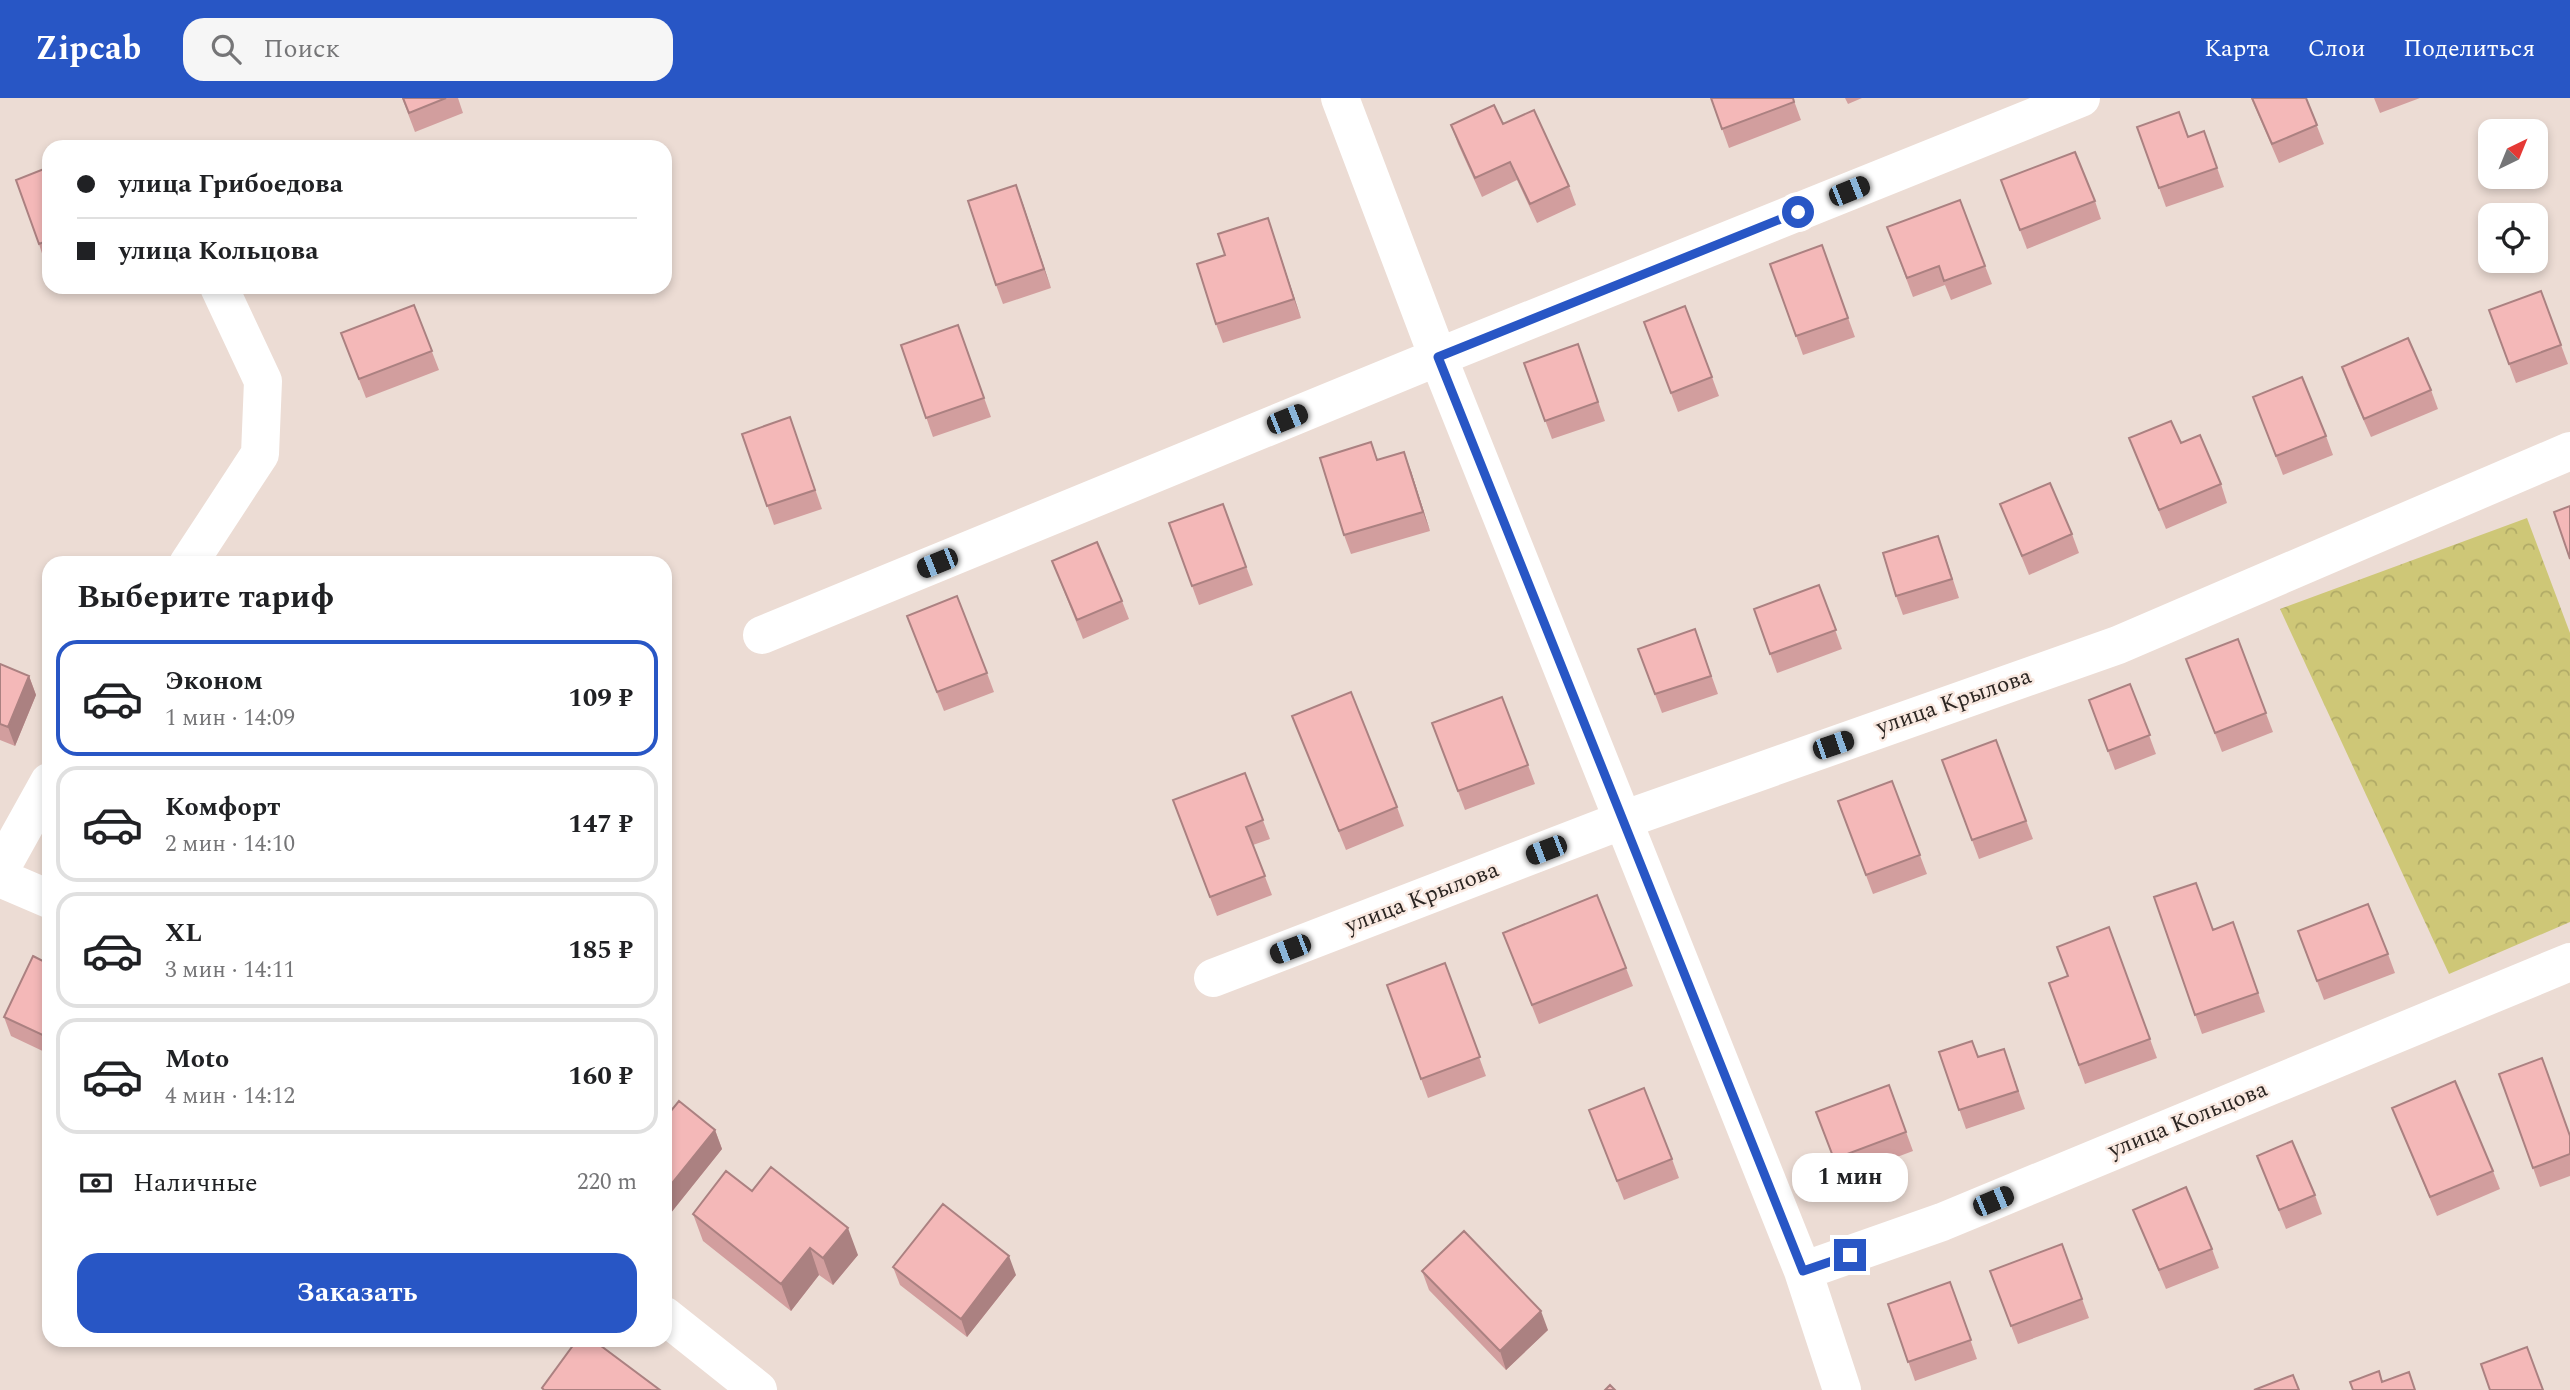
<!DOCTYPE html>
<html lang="ru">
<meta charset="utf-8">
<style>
body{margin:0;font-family:Spectral,serif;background:#f6f6f6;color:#202124;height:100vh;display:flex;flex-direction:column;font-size:26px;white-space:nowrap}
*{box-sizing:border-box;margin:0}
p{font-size:23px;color:#757577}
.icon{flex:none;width:38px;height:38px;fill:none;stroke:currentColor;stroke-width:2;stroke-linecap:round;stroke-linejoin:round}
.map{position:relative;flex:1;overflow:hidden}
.details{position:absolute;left:42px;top:458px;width:630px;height:791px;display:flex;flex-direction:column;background:#fff;border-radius:21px;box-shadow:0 4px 10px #0003}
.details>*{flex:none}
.banner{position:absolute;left:42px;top:42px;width:630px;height:154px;border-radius:21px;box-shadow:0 4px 10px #0003;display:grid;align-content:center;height:154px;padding:0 35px;background:#fff}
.needle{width:46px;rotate:43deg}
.fabs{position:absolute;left:2478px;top:21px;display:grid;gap:14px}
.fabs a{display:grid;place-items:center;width:70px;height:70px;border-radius:14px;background:#fff;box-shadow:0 4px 10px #0003;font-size:35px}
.end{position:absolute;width:32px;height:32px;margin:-16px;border:9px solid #2856c5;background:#fff;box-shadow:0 0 0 4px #fff}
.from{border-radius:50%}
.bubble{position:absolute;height:49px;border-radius:21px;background:#fff;box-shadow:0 4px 10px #0003;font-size:23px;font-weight:700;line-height:49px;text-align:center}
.car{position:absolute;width:21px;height:42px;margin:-21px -10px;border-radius:9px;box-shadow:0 0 5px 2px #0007;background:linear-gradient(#222 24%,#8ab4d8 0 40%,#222 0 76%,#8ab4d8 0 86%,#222 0)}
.banner b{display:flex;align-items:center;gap:24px;height:66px;font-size:26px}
.banner b+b{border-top:2px solid #e0e0e0}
.banner i{width:18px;height:18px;background:#202124}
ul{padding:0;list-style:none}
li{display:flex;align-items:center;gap:21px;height:116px;margin:0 14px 10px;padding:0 21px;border:4px solid #e0e0e0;border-radius:21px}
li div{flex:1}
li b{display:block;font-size:26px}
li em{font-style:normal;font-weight:700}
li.selected{border-color:#2856c5}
li>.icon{width:63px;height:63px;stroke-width:1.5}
h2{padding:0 35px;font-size:32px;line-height:84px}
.pay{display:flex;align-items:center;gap:18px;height:77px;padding:0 35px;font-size:26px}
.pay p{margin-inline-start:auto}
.cta{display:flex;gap:14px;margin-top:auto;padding:14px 35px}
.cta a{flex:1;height:80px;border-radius:21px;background:#2856c5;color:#fff;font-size:28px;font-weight:700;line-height:80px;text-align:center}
header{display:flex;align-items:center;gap:42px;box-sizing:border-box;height:98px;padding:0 35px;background:#2856c5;color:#fff}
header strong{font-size:33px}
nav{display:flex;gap:38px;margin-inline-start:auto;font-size:24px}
.search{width:490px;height:63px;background:#f6f6f6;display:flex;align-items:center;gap:18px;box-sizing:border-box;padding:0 24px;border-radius:21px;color:#757577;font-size:26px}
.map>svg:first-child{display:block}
.forest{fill:url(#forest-crowns)}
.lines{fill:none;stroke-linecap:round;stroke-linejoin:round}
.street{stroke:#fff;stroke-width:38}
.wall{fill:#d29e9e}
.shaded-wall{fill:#ab8181}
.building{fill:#f4b8b8;stroke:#ab8181;stroke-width:2}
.route{stroke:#2856c5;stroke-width:9}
.labels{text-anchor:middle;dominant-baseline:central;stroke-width:5;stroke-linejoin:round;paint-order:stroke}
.street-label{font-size:23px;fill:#2b2522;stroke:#f9e9e1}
</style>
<header>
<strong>Zipcab</strong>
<div class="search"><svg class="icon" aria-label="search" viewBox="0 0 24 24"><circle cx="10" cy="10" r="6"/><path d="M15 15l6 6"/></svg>Поиск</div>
<nav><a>Карта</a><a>Слои</a><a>Поделиться</a></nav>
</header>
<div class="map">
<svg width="2570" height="1292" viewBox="0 0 2570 1292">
<defs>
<pattern id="forest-crowns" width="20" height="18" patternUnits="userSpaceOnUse" patternTransform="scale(1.75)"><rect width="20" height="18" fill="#cec777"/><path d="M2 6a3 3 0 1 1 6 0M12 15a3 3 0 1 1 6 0" fill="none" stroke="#b1ab67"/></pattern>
</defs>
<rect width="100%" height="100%" fill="#ecdcd4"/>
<path class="forest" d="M2527,420L2570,535V824L2449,876L2280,511Z"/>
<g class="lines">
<path class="street" d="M1340,0L1438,259L1803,1173L1842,1292
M188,466L260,356L263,283L219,189
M762,537L1438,259L2081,0
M0,772L49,684
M0,780L49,801
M1213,880L1623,722L2118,547L2570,353
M1803,1173L1942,1124L2570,864
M665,1218L758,1292"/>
</g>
<path class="wall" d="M402,0H458L463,15L415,34Z
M1711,0H1793L1801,22L1729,50Z
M1845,0H1862L1848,6Z
M2251,0H2306L2324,46L2279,65Z
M2374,0H2420L2380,15Z
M1503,26L1569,88L1576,107L1537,125L1517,82L1482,99L1458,46L1451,27Z
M2137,29L2188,39L2204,33L2224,89L2166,109Z
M49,69V163L45,165L39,146Z
M2001,82L2095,103L2101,121L2027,151Z
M1960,102L1992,186L1951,202L1945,187L1913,199L1887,129Z
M1023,106L1051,190L1003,206L996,187Z
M1274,138L1301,220L1223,245L1216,226L1225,157Z
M1822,147L1855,239L1803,257L1770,166Z
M2541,193L2568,266L2516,285L2489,212Z
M414,207L439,272L366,300L341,235Z
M1644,224L1712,279L1719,298L1678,314Z
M958,227L991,319L933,339L901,247Z
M1578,246L1605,323L1552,341L1524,265Z
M2342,269L2431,292L2438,311L2371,339L2348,287Z
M2253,299L2326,338L2333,357L2283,377Z
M790,319L822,411L774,427L742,336Z
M2129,340L2181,345L2221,386L2227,405L2166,431Z
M1378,362L1411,373L1430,433L1351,456L1344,437Z
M1223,406L1253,487L1199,507L1169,425Z
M2000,406L2072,436L2079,455L2029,477Z
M1945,457L1959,500L1903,517L1896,498Z
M1052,463L1122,503L1129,521L1083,541Z
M1819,487L1842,551L1777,575L1754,511Z
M1695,531L1718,596L1662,615L1638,551Z
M914,537L987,575L994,594L944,613Z
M2238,541L2273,634L2222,654L2186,561Z
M0,566L29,578L36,597L15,648L0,642Z
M2130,586L2156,656L2115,672L2089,602Z
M1292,618L1397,709L1404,728L1346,752Z
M1432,625L1528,667L1535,686L1465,712Z
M1996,642L2033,741L1979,761L1942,662Z
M1245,675L1270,741L1253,747L1272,797L1217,818L1173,702Z
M1892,683L1927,776L1873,796L1838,703Z
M2154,799L2213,831L2233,824L2265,914L2202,936Z
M2109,829L2157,960L2085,986L2049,885L2068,878Z
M2298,833L2388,856L2395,875L2324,902Z
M1503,835L1626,870L1633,888L1539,926Z
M1445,865L1486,978L1428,1000L1387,887Z
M49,866V956L11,938L4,919Z
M2004,951L2025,1011L1966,1031L1939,954L1978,959Z
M2499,976L2570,1038V1078L2540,1089Z
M1889,987L1913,1053L1841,1080L1816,1014Z
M2392,1010L2493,1073L2500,1091L2437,1118Z
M1589,1012L1672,1061L1679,1080L1624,1102Z
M665,1020L715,1032L722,1051L670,1116L665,1112Z
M2257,1058L2315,1097L2322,1116L2286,1131Z
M752,1093L858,1157L833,1187L819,1177L791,1213L703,1143L693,1116Z
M2133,1112L2212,1151L2219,1170L2166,1191Z
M2062,1146L2089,1220L2018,1246L1990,1173Z
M893,1169L1016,1177L967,1239L900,1187Z
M1422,1173L1548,1232L1506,1272L1429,1192Z
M1950,1184L1977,1261L1915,1283L1888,1206Z"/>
<path class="shaded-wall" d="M1016,87L1023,106L1051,190L1044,171Z
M1268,120L1274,138L1301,220L1294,201Z
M1404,354L1411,373L1430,433L1423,414Z
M29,578L36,597L15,648L8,629Z
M715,1032L722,1051L670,1116L665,1102V1094Z
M848,1130L858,1157L833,1187L823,1160Z
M810,1150L819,1177L791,1213L781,1186Z
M1009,1158L1016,1177L967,1239L961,1221Z
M1541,1213L1548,1232L1506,1272L1500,1253Z"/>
<path class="building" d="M403,0H446L409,15Z
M1711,0H1793L1794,4L1722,31Z
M2252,0H2306L2317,27L2272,46Z
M1494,7L1503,26L1534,12L1569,88L1530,106L1510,64L1475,80L1451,27Z
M2179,14L2188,39L2204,33L2217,70L2159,90L2137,29Z
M319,45L321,49H309Z
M2075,54L2095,103L2020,132L2001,82Z
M49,69V142L39,146L16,82Z
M1016,87L1044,171L996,187L968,103Z
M1960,102L1985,168L1944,183L1939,168L1907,180L1887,129Z
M1268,120L1294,201L1216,226L1197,166L1225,157L1218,136Z
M1822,147L1848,220L1796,238L1770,166Z
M2541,193L2561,247L2509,266L2489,212Z
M414,207L432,253L359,281L341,235Z
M1685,208L1712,279L1671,295L1644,224Z
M958,227L984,300L926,320L901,247Z
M2408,240L2431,292L2364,321L2342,269Z
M1578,246L1598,304L1545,323L1524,265Z
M2302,279L2326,338L2276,358L2253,299Z
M790,319L815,392L767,408L742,336Z
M2171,323L2181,345L2200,337L2221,386L2159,412L2129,340Z
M1371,344L1377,362L1404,354L1423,414L1344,437L1320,360Z
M2050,385L2072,436L2022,458L2000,406Z
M1223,406L1246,469L1192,488L1169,425Z
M2570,408V461L2554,414Z
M1938,438L1952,481L1896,498L1883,455Z
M1097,444L1122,503L1077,522L1052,463Z
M1819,487L1836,532L1770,556L1754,511Z
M957,498L987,575L937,594L907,518Z
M1695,531L1711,578L1655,596L1638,551Z
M2238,541L2266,615L2215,635L2186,561Z
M0,566L29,578L8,629L0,626Z
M2130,586L2150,637L2108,653L2089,602Z
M1351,594L1397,709L1339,733L1292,618Z
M1502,599L1528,667L1458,693L1432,625Z
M1996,642L2026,723L1972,742L1942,662Z
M1245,675L1263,722L1246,729L1265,778L1210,799L1173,702Z
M1892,683L1920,757L1866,777L1838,703Z
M2196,785L2213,832L2233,824L2258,895L2195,917L2154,799Z
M1597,797L1626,870L1532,907L1503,835Z
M2368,806L2388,856L2317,883L2298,833Z
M2109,829L2150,941L2079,967L2049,885L2068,878L2057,849Z
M33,858L49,866V940L4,919Z
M1445,865L1480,959L1421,981L1387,887Z
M1972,943L1978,959L2004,951L2018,993L1959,1012L1939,954Z
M2542,960L2570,1038V1056L2533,1070L2499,976Z
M2455,983L2493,1073L2430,1099L2392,1010Z
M1889,987L1906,1034L1834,1061L1816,1014Z
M1644,990L1672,1061L1617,1083L1589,1012Z
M679,1003L715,1032L665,1094V1020Z
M2292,1043L2315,1097L2279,1112L2257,1058Z
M771,1069L848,1130L823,1160L810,1150L781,1186L693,1116L726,1073L752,1093Z
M2186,1089L2212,1151L2159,1172L2133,1112Z
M943,1106L1009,1158L961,1221L893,1169Z
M1464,1133L1541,1213L1500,1253L1422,1173Z
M2062,1146L2082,1201L2011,1228L1990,1173Z
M1950,1184L1971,1242L1908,1264L1888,1206Z
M577,1242H593L660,1292H544L542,1290Z
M2527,1249L2543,1292H2490L2481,1266Z
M2379,1273L2382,1284L2409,1274L2415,1292H2353L2350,1284Z
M2293,1277L2299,1292H2254Z
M1610,1287L1615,1292H1605Z"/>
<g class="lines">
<path class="route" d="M1798,114L1438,259L1803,1173L1850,1157"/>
</g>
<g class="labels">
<g class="street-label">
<text transform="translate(1954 604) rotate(-19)">улица Крылова</text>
<text transform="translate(1422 800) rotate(-21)">улица Крылова</text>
<text transform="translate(2188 1022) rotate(-22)">улица Кольцова</text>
</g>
</g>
</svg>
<div class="fabs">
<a><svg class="needle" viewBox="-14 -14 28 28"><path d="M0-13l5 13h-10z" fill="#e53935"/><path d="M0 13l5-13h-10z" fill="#757577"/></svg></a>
<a><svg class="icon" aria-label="locate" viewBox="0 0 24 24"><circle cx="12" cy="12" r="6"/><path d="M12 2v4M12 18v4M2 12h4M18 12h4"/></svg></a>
</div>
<i class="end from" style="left:1798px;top:114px"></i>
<i class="end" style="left:1850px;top:1157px"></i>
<div class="bubble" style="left:1792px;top:1055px;width:116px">1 мин</div>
<i class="car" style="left:1849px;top:93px;rotate:68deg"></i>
<i class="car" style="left:1287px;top:321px;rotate:68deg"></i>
<i class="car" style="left:937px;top:465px;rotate:248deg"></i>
<i class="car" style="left:1833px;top:647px;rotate:71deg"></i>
<i class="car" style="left:1546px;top:752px;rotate:249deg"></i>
<i class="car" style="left:1290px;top:851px;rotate:249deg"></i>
<i class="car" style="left:1993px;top:1103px;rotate:67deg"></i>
<div class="banner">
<b><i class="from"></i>улица Грибоедова</b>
<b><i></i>улица Кольцова</b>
</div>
<section class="details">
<h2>Выберите тариф</h2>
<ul>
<li class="selected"><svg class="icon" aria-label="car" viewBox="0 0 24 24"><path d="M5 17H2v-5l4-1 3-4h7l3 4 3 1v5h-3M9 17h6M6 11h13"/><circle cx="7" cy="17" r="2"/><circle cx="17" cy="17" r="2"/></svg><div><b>Эконом</b><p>1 мин · 14:09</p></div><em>109 ₽</em></li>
<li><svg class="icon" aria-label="car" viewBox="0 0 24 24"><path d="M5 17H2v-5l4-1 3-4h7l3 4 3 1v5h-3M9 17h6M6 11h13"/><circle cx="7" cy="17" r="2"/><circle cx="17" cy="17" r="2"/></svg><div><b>Комфорт</b><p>2 мин · 14:10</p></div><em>147 ₽</em></li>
<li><svg class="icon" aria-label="car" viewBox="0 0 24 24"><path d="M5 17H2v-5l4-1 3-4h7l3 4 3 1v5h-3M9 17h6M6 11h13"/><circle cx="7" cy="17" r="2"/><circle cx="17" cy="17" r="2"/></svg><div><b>XL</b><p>3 мин · 14:11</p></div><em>185 ₽</em></li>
<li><svg class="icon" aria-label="car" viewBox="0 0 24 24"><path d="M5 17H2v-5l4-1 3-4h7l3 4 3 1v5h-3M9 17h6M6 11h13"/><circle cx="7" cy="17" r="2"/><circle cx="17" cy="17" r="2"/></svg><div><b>Moto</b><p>4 мин · 14:12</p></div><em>160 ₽</em></li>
</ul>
<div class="pay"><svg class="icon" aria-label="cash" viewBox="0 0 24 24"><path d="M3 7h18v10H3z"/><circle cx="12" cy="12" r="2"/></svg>Наличные<p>220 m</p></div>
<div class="cta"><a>Заказать</a></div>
</section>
</div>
